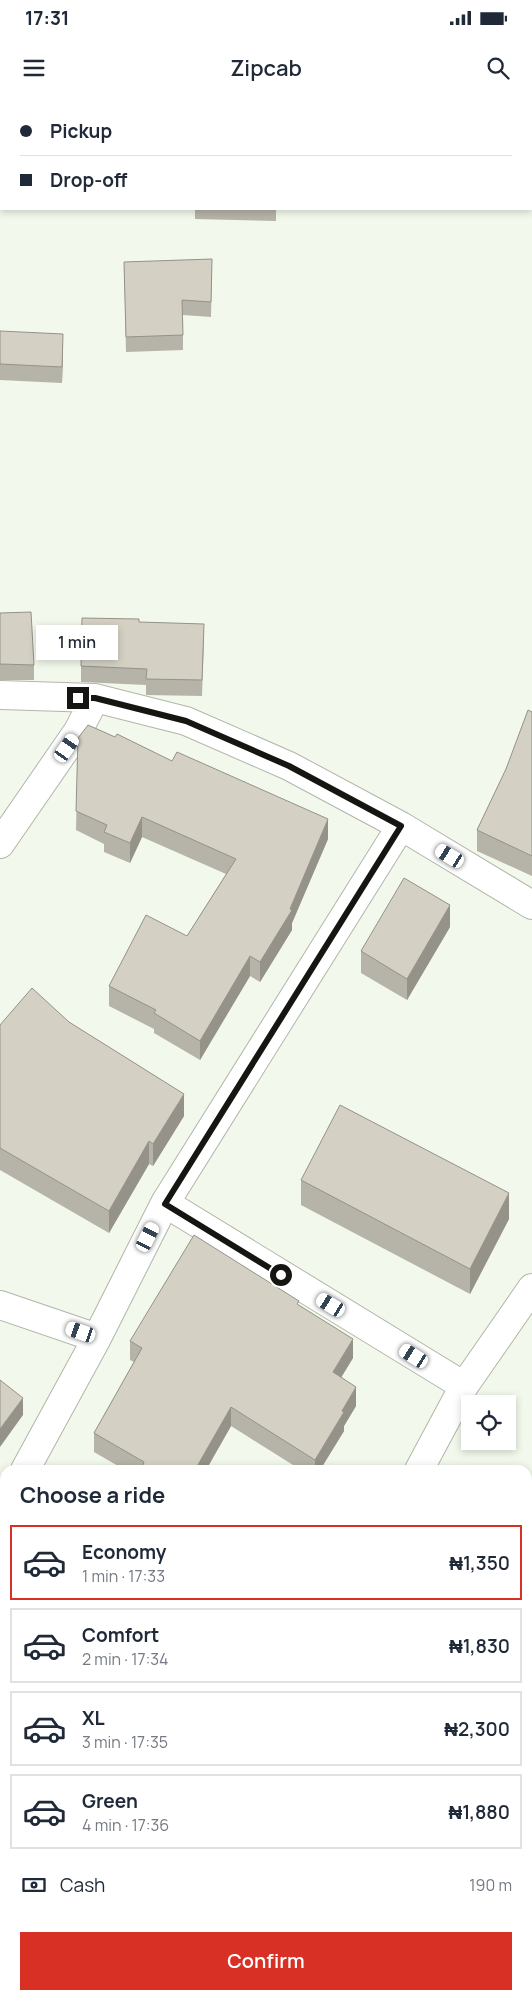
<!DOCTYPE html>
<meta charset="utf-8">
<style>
body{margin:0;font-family:Manrope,sans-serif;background:#f6f6f7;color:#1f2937;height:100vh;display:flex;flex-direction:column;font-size:19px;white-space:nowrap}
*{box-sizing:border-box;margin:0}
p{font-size:16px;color:#747a83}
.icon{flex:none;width:28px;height:28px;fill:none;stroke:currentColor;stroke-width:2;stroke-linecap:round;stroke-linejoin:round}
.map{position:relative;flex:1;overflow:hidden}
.drawer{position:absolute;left:0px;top:1365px;width:532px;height:535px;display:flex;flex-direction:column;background:#fff;border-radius:15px 15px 0 0;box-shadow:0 2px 8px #0003}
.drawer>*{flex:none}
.hud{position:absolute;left:0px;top:0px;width:532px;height:110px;box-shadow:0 2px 8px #0003;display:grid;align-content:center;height:110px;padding:0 20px;background:#fff}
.fabs{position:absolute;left:461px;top:1295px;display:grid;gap:10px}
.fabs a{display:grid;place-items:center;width:55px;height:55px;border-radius:0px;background:#fff;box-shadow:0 2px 8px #0003;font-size:25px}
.end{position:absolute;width:22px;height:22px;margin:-11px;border:6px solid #151612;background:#fff;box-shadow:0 0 0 2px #fff}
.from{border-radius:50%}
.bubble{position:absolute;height:35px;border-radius:0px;background:#fff;box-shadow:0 2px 8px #0003;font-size:16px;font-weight:600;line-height:35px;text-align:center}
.car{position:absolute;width:15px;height:30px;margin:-15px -8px;border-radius:6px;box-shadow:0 0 4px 1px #0007;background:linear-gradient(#fff 24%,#345 0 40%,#fff 0 76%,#345 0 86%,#fff 0)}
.hud b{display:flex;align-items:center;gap:18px;height:48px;font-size:19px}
.hud b+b{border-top:1px solid #e0e1e3}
.hud i{width:12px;height:12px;background:#1f2937}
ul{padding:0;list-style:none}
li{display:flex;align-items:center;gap:15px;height:75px;margin:0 10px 8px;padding:0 10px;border:2px solid #e0e1e3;border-radius:0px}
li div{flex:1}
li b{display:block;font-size:19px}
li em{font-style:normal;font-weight:600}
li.current{border-color:#d93025}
li>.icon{width:45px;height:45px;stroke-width:1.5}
h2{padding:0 20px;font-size:22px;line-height:60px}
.pay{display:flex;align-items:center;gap:12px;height:55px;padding:0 20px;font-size:19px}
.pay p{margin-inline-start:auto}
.cta{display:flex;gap:10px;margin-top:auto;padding:10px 20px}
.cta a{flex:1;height:58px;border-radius:0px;background:#d93025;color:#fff;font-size:20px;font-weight:600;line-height:58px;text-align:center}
.status{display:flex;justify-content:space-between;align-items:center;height:35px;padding:0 25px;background:#fff;direction:ltr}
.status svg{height:14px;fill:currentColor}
header{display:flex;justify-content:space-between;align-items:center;height:65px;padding:0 20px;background:#fff;font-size:22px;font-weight:600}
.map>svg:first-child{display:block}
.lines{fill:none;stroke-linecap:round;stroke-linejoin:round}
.minor-casing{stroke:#b1b6aa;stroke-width:30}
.minor{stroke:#fff;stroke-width:28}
.wall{fill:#b6b4a9}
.shaded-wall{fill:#949289}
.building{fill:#d4d1c4;stroke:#949289}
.route{stroke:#151612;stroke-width:6}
</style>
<div class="status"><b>17:31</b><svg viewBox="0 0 49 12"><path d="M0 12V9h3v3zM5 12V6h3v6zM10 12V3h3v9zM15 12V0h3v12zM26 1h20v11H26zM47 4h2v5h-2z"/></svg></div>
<header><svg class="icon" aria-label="menu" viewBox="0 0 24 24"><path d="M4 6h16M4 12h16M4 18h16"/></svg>Zipcab<svg class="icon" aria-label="search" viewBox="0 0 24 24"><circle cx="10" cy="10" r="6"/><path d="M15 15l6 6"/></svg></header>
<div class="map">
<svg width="532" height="1900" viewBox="0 0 532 1900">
<rect width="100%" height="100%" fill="#f2f8eb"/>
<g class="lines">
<g class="minor-casing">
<path id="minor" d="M0,595L95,598L186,621L289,666L401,726L532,805
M0,744L78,631L95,598
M165,1103L464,1286
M0,1205L97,1238
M25,1370L97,1238L165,1103L401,726
M419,1370L464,1286L532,1188
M0,1416L5,1407
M528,1862L532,1865
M119,1900L122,1895"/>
</g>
<use href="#minor" class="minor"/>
</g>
<path class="wall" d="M0,0L1,1V30H0Z
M195,109H276V121L195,119Z
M124,162L212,174L211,217L183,215V250L126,252Z
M0,231L63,249L62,283L0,280Z
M0,513L34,565V580H0Z
M139,522L204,540L202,596L146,595V585L81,582V566Z
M532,612V776L477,751V730L506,669Z
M78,638L328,739L292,823V830L260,882L250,876L200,960L154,933V929L109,906V886L187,836L226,774L142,737L130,763L104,752V744L76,730Z
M450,827L407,900L361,873V851Z
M69,922L184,1016L153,1066L149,1064L109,1133L0,1070V925Z
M301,1080L509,1119L470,1194L301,1105Z
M299,1205L353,1258L341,1277L356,1306L344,1326V1331L320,1370H301L231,1326L206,1370H125L94,1352V1333L134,1262L130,1260V1241Z
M528,1683L532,1685V1848L528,1847Z
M0,1797L5,1801V1882L0,1879Z"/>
<path class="shaded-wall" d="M63,234V249L62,283V267Z
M142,717V737L130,763V743Z
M328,719V739L292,823V830L260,882V862L290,809Z
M450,805V827L407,900V879Z
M250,856V876L200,960V941Z
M184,994V1016L153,1066V1044Z
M149,1041V1064L109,1133V1111Z
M509,1093V1119L470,1194V1169Z
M353,1239V1258L333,1291V1272Z
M356,1287V1306L344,1326V1331L320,1370H315V1360L342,1311Z
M23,1298V1315L0,1347V1329Z
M231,1307V1326L206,1370H195Z
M5,1720V1738L0,1744V1726Z
M326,1895H340L336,1900H323Z"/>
<path class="building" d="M0,0H117V1H1V11H0Z
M200,0H294V1H200Z
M380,0H430V1H380Z
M212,159L211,202L182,200L183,235L126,237L124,162Z
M0,231L63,234L62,267L0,264Z
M31,512L34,565L0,564V513Z
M82,518L139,519V522L204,524L202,580L146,579L147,569L81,566Z
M528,610L532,612V756L477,730L506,669Z
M88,625L115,637L117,634L172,661L177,652L328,719L290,809L292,810L260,862L250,856L200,941L154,913L156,910L109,886L146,815L187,836L236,759L142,717L130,743L104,732L107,725L76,711L78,638Z
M404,778L450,805L407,879L361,851Z
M32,888L69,922L184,994L153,1044L149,1041L109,1111L0,1048V925Z
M340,1005L509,1093L470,1169L301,1080Z
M194,1135L299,1201L297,1204L353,1239L333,1272L356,1287L342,1311L344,1312L315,1360L231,1307L195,1370H141L144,1362L94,1333L142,1248L130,1241Z
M0,1280L23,1298L0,1329Z
M0,1587L5,1591V1720L0,1726Z
M528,1683L532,1685V1830L528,1829Z
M0,1797L5,1801V1866L0,1863Z
M162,1895H326L323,1900H158Z"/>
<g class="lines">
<path class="route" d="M78,598H95L186,621L289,666L401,726L165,1104L281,1175"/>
</g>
</svg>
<div class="fabs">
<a><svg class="icon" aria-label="locate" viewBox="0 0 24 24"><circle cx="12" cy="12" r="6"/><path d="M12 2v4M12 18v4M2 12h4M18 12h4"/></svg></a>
</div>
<i class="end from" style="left:281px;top:1175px"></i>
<i class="end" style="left:78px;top:598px"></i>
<div class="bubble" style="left:36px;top:525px;width:82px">1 min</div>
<i class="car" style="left:67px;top:648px;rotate:35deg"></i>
<i class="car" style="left:450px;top:756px;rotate:301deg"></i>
<i class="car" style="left:148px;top:1137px;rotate:27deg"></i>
<i class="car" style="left:331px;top:1205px;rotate:301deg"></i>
<i class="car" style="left:81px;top:1232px;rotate:289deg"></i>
<i class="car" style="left:414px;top:1256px;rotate:302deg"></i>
<div class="hud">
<b><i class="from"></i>Pickup</b>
<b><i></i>Drop-off</b>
</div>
<section class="drawer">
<h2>Choose a ride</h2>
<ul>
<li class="current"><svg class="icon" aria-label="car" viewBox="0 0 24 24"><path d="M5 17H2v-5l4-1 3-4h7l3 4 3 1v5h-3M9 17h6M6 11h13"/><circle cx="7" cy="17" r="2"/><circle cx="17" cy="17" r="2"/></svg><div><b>Economy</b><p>1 min · 17:33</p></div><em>₦1,350</em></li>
<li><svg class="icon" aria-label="car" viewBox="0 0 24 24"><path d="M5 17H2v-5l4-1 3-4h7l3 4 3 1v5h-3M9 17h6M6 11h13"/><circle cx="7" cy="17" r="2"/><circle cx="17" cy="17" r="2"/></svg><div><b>Comfort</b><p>2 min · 17:34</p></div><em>₦1,830</em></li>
<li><svg class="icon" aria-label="car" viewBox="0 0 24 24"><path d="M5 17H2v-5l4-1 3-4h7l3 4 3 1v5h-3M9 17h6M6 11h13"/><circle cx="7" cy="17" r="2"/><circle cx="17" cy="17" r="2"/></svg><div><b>XL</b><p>3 min · 17:35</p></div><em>₦2,300</em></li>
<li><svg class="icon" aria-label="car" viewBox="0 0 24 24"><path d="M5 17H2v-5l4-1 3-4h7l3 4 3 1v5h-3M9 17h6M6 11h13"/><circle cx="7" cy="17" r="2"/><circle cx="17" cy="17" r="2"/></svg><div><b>Green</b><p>4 min · 17:36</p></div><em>₦1,880</em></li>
</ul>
<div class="pay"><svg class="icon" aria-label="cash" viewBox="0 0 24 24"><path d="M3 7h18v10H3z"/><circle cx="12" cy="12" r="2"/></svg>Cash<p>190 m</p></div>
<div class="cta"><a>Confirm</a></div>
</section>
</div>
